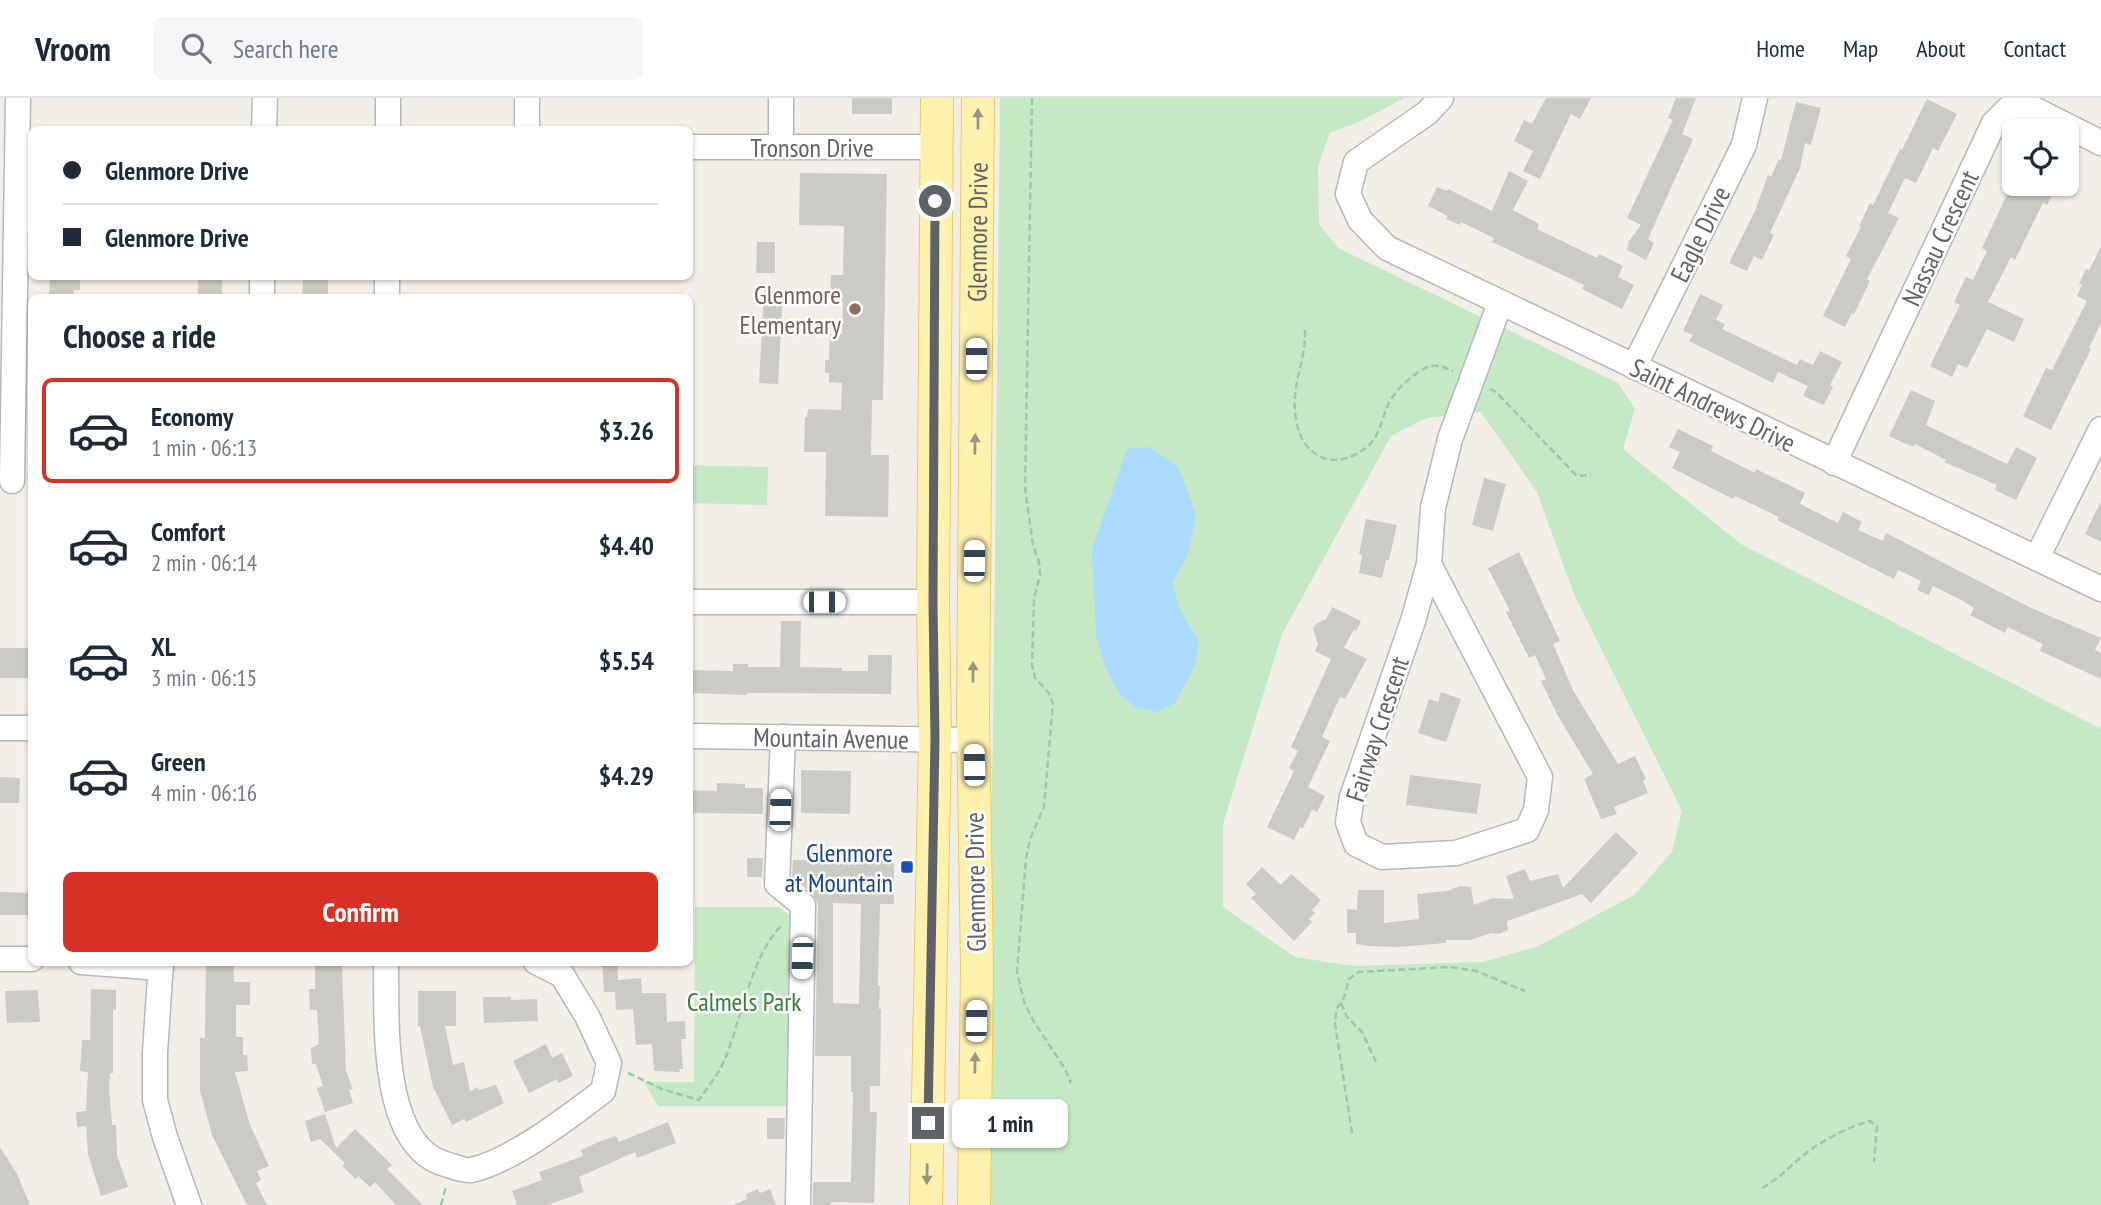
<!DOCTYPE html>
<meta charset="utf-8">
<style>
body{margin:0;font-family:"PT Sans Narrow",sans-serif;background:#f6f6f7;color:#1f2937;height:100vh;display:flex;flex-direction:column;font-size:26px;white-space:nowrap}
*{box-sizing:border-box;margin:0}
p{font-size:23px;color:#747a83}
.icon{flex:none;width:38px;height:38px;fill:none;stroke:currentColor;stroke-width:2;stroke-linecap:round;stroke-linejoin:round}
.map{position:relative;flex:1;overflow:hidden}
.side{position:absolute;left:28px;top:196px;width:665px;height:672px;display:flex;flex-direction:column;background:#fff;border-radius:10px;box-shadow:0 2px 5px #0004}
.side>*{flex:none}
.hud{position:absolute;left:28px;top:28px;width:665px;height:154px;border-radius:10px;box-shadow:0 2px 5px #0004;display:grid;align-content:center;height:154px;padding:0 35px;background:#fff}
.controls{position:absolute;left:2002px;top:21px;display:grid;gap:14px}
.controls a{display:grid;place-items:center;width:77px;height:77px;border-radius:10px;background:#fff;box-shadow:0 2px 5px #0004;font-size:35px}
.end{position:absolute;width:32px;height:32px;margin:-16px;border:9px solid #5f6368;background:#fff;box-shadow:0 0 0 4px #fff}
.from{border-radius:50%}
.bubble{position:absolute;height:49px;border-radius:10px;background:#fff;box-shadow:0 2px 5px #0004;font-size:23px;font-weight:800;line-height:49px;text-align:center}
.car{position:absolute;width:21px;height:42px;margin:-21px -10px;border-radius:9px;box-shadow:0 0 5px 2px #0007;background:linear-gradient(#fff 24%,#345 0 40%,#fff 0 76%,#345 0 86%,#fff 0)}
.hud b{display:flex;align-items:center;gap:24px;height:66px;font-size:26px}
.hud b+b{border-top:2px solid #e0e1e3}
.hud i{width:18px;height:18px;background:#1f2937}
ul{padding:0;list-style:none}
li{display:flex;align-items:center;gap:21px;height:105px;margin:0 14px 10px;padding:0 21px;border:4px solid transparent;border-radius:10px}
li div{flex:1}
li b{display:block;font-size:26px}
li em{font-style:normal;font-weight:800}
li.current{border-color:#d93025}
li>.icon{width:63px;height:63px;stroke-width:1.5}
h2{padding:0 35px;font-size:32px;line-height:84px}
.cta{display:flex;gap:14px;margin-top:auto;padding:14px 35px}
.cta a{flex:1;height:80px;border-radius:10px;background:#d93025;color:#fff;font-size:28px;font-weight:800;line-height:80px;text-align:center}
header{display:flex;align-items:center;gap:42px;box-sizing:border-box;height:98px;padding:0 35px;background:#fff;border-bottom:2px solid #e0e1e3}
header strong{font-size:33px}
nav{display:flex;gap:38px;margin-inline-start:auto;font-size:24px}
.search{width:490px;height:63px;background:#f6f6f7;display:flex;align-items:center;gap:18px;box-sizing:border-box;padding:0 24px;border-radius:10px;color:#747a83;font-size:26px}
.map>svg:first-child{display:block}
.green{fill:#c5e8c5;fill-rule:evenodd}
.water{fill:#aadaff}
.building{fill:#cccac5;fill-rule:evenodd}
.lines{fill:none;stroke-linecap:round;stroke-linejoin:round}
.minor-casing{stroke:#b5b8bc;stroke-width:27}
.major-casing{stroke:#f2c960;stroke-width:34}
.path{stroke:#9cc7a9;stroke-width:2.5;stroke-dasharray:7 3.5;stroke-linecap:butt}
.minor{stroke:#fff;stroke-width:24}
.major{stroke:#fff2af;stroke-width:32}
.oneway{fill:#979581}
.route{stroke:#5f6368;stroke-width:9}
.education-dot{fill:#8d6e63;stroke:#fff;stroke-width:2.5}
.transit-dot{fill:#1a4fb4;stroke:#fff;stroke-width:2.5}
.labels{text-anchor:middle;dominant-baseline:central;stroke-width:5;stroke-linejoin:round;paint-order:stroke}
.street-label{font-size:26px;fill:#5f6368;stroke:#fff}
.education-label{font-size:26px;fill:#785e54;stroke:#fff;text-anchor:end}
.transit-label{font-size:26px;fill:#164399;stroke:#fff;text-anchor:end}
.park-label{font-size:26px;fill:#348238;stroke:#fff}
</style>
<header>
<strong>Vroom</strong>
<div class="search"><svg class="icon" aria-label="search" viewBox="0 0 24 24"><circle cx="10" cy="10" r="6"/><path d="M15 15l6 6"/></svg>Search here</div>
<nav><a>Home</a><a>Map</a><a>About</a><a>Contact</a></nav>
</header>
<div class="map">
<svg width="2101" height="1107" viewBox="0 0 2101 1107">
<rect width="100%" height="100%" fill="#f1efe8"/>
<path class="green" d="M1000,0H1404L1357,25L1330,35L1318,68L1319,126L1338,150L1618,285L1635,311L1623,351L1741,446L2101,631V1107H982L993,640ZM1481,314L1537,394L1574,496L1682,713L1672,754L1634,797L1537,849L1482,864L1354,868L1295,859L1223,809V726L1282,536L1391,338L1427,320Z
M690,367L768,369L767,407L690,405Z
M695,809H779L795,822L793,1008H658L644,984H694Z"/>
<path class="water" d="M1148,349L1178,368L1196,416L1188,457L1172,485L1180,512L1199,542L1195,567L1175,605L1157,614L1137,610L1120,597L1106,571L1096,537L1092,451L1127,351Z"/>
<path class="building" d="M852,0H892V16H852Z
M1546,0H1591L1580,21L1571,16L1540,81L1523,73L1533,53L1514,43L1524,22L1532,26Z
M1676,0H1696L1682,36L1693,41L1648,141L1654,145L1646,162L1627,152L1629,143L1641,127L1627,120L1673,22L1668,20Z
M1927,1L1957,16L1938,53L1933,50L1916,85L1905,80L1888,115L1899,120L1867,181L1870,183L1854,216L1852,215L1845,229L1823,218L1851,161L1846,158L1861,129L1859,128L1870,105L1873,107L1900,51L1902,52Z
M1796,4L1821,10L1811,47L1805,45L1800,70L1770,135L1774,137L1762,162L1754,158L1747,173L1729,165L1755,113L1768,77L1771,79L1779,61L1781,62Z
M1509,73L1528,83L1513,112L1539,126L1537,131L1597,160L1599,156L1623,168L1618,179L1634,187L1622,211L1582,191L1584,187L1492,144L1494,140L1461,124L1460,127L1446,121L1448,118L1428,108L1437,89L1447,93L1448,91L1492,113Z
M800,75L887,76L883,302H872L871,357H889L888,419L825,418L826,354H804L805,319H807L808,311L841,312L842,285L829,284V275H825V262H829L830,236H842L843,204L830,203L831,177H843L844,128L799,127Z
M2012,86H2057L2047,107L2043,105L2015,162L2011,159L1988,204L2024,221L2014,244L1987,231L1967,270L1958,266L1952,279L1930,268L1960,207L1954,204L1966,179L1973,182L1987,153L1982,150Z
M757,144H775V175H756Z
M2101,148V225L2089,250L2091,251L2051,332L2023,318L2046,270L2052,272L2087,203L2077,198L2082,187L2079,186L2086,171L2089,173Z
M50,178H80V192H74L73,200H49Z
M198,178H222V200H198Z
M303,179H328V200H302Z
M764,192H783L778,286L759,285Z
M1700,196L1723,207L1716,222L1725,226L1722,231L1797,267L1800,261L1813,267L1820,253L1842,264L1830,287L1833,289L1824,307L1803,298L1808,288L1778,274L1773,285L1689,243L1693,237L1683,233Z
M1911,292L1935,303L1926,327L2007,366L2016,349L2037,360L2016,402L1995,392L1997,387L1944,364L1946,362L1915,346L1913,349L1889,338Z
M1678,331L1713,348L1711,353L1755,375L1756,371L1805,395L1800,406L1838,425L1843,414L1862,424L1858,432L1883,443L1886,435L2027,508L2101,540L2095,552L2101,555V581L2040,553L2043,546L2008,529L2005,535L1970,517L1974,510L1963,503L1933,488L1929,497L1917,492L1921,483L1898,472L1894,481L1777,422L1779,419L1735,398L1733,401L1672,370L1680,354L1669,349Z
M1484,380L1506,386L1493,433L1472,427Z
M2101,403V444L2085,436Z
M1366,421L1397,427L1389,462H1386L1382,480L1359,475L1362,457L1359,456Z
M1519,454L1560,543L1553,546L1574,594L1618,666L1635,658L1646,681L1643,683L1648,695L1614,709L1617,716L1601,721L1584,681L1593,676L1558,618L1541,583L1546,581L1535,557L1529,560L1506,514L1510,513L1488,470Z
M1332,509L1361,523L1357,532L1353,533L1344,550L1367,561L1345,601L1340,599L1322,639L1330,643L1308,689L1325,698L1317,714L1312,712L1303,730L1300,729L1294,742L1267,729L1294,673L1289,670L1298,653L1291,649L1331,561L1315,553L1318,546L1313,531L1316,526L1326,521Z
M781,523H801L800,569L842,570V573H868V557H892L891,596L747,595V597L690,595V572L733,573V566H748V569H780Z
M0,550H31V580H0Z
M1441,594L1461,601L1446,644L1418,635L1429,601L1438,604Z
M801,672L851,673L850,716L801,715Z
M1410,677L1481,686L1477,716L1406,707Z
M0,679L20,680L19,705H0Z
M717,685L745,686V690H763V716L690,715V692L717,693Z
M1616,734L1638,755L1591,805L1582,796L1507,823L1508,832L1499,836L1491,835L1471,842H1446V845L1397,849L1369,848L1356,846V835H1347V811L1357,812L1358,792H1384V825L1419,821L1417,796L1447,793L1460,788L1471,789L1474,807L1493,800L1514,801L1506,778L1525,771L1530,783L1558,776L1563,790Z
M747,760H763L762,779H747Z
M793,762H894V806H880L878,888H880L879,911H881L880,988H870V1014H877L874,1105L831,1104V1107H813V1084H851L853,994H851V958H815L818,807L813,796L792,779ZM833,805L861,806L859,906L833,905Z
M1262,769L1281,787L1291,776L1321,802L1312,812L1315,815L1309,821L1312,824L1294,843L1251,800L1256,796L1246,786Z
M0,794L32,795V817H0Z
M206,864H234V884H250V907H236V939H243V957H247L248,973L235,974L250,1027L269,1068L257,1073L261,1082L256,1085L267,1107H247L212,1037L200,993V940H205Z
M602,864H618V882L641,880L642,895H666L667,924L685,923L686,941H681L683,971H679L680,974L654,973L652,946L636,947L633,911L616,912L615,894H604Z
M342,867L346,973L353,991L349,992L353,1005L325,1014L317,990L323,988L316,966H312L311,950L319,946L317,912H310L309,891H315V868Z
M91,891L116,892V912H113V975H110L109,988L112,1027H116L117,1057L128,1089L101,1098L88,1056L86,1028L77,1029L76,1014L86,1013L88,974L80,973L82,942H90Z
M38,892L40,924L7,925L5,893Z
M418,893H456V928H445L453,967L464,964L470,993L478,989L479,992L496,987L504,1005L466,1024L464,1021L452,1027L433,989L420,928H418Z
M483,899H511V902L537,901L538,923L484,925Z
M546,946L552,960L562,955L573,978L558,985L557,981L529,995L513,963Z
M325,1016L336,1050L355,1031L392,1067L387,1071L423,1107H396L375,1084L370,1089L358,1078L356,1081L342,1068L345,1065L320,1041L311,1044L305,1023Z
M767,1020H785L784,1041H767Z
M668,1024L676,1045L637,1060L635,1054L579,1079L584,1094L548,1107H517L512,1093L542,1082L539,1074L583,1058L581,1052L601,1043L616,1038L619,1044Z
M0,1049L17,1076L30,1107H0Z
M758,1091L760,1095L770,1091L776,1107H733L747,1101L746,1096Z"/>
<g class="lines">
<g class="minor-casing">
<path id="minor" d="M1441,0L1427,15L1356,64L1348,96L1360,122L1387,150L2101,491
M264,32L265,0
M388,32V0
M527,32V0
M690,49H935
M781,49V0
M262,200V178
M387,200V178
M1634,269L1744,47L1755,0
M1834,365L1994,25L2008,11L2030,9L2101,45
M12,383L18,0
M2037,460L2101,331
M1429,466L1540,679L1536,712L1527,732L1456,755L1382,759L1356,746L1348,724L1352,699L1413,523L1429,466L1433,410L1450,341L1500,205
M690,504H933
M0,630H32
M690,638L973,642
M783,639L777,786L803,807L798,1107
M0,861H32
M81,864L161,870
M161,864L155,955V1002L165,1039L189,1107
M386,864C387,919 379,1047 445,1066C453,1068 463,1073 471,1072C511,1064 570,1018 603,993L609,965L587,918L562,877L536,864"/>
</g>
<g class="major-casing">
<g id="major">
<path d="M926,1107L935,641L933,504L937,0"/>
<path id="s1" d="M974,1107L977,871L973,617L978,0"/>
</g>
</g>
<path class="path" d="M1032,0L1025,390L1033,447L1039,464L1040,477L1034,501L1032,567L1035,580L1048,594L1053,605L1044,709L1030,741L1026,761L1017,873L1024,904L1033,922L1065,971L1071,985
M1305,232C1306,265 1290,287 1296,322C1303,361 1335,374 1367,349C1383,335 1382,312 1394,297C1401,287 1420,270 1432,268C1440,267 1446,270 1453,273
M1490,291L1496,294L1577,378L1591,377
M1341,905L1347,919L1362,934L1376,964
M628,975L662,991L699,1002C708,989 719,975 725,961C741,922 752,855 783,826
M1352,1035L1335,926L1336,912L1344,900L1349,881L1359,874L1450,869L1476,873L1525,893
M1762,1090C1780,1080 1790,1068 1805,1056C1820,1043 1851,1028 1870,1023L1877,1028L1874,1064
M441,1107L446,1088"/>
<use href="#minor" class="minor"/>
<use href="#major" class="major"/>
</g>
<defs><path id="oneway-solid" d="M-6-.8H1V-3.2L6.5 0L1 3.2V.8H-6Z" transform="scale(1.75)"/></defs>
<g class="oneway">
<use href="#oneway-solid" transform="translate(978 21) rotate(-90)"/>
<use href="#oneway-solid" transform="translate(975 346) rotate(-89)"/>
<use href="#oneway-solid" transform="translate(973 574) rotate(-90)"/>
<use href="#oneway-solid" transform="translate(975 965) rotate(-89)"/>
<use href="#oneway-solid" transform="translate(927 1076) rotate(91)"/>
</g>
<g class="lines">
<path class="route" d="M928,1025L935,641L933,504L935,103"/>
</g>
<circle class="education-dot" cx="855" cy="211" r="7"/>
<rect class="transit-dot" x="900" y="762" width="14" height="14" rx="3.5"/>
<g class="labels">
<g class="street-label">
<text x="812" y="49">Tronson Drive</text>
<text stroke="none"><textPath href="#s1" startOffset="973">Glenmore Drive</textPath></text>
<text transform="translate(1700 136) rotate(-64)">Eagle Drive</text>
<text transform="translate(1940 140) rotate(-65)">Nassau Crescent</text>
<text transform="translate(1713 307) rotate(26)">Saint Andrews Drive</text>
<text transform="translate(1377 631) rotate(-72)">Fairway Crescent</text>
<text transform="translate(831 640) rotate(1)">Mountain Avenue</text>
<text transform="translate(975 784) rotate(-91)">Glenmore Drive</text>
</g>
<g class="education-label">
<text x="841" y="196">Glenmore<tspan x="841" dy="30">Elementary</tspan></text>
</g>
<g class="transit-label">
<text x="893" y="754">Glenmore<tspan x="893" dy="30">at Mountain</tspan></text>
</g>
<g class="park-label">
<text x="744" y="903">Calmels Park</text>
</g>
</g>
</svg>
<div class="controls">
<a><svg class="icon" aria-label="locate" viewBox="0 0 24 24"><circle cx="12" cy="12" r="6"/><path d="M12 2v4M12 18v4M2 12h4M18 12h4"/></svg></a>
</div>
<i class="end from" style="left:935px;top:103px"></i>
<i class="end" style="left:928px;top:1025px"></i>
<div class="bubble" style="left:952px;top:1001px;width:116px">1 min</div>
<i class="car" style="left:976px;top:261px;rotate:0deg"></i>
<i class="car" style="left:974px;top:463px;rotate:1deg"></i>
<i class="car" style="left:824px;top:504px;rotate:90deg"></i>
<i class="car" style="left:974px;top:667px;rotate:359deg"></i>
<i class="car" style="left:780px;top:712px;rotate:2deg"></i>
<i class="car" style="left:802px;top:860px;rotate:182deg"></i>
<i class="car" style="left:976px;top:923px;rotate:1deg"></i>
<div class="hud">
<b><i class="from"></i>Glenmore Drive</b>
<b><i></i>Glenmore Drive</b>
</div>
<section class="side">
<h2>Choose a ride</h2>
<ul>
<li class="current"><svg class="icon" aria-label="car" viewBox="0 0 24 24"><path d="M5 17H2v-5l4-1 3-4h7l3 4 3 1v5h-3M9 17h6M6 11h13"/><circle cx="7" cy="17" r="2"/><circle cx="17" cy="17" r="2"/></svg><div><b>Economy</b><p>1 min · 06:13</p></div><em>$3.26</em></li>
<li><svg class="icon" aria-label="car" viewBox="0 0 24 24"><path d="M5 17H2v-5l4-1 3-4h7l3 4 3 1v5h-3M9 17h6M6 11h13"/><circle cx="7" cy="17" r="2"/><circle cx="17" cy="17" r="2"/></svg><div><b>Comfort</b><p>2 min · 06:14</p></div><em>$4.40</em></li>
<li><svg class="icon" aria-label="car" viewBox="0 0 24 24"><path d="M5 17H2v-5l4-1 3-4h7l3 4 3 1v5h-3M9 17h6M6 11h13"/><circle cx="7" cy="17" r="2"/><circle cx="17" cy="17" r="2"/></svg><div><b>XL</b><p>3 min · 06:15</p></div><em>$5.54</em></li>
<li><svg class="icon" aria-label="car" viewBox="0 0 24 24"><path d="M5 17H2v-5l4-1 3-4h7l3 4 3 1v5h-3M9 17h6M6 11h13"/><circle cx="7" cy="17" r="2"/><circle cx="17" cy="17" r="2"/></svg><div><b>Green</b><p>4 min · 06:16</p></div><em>$4.29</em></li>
</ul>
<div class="cta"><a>Confirm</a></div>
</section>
</div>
